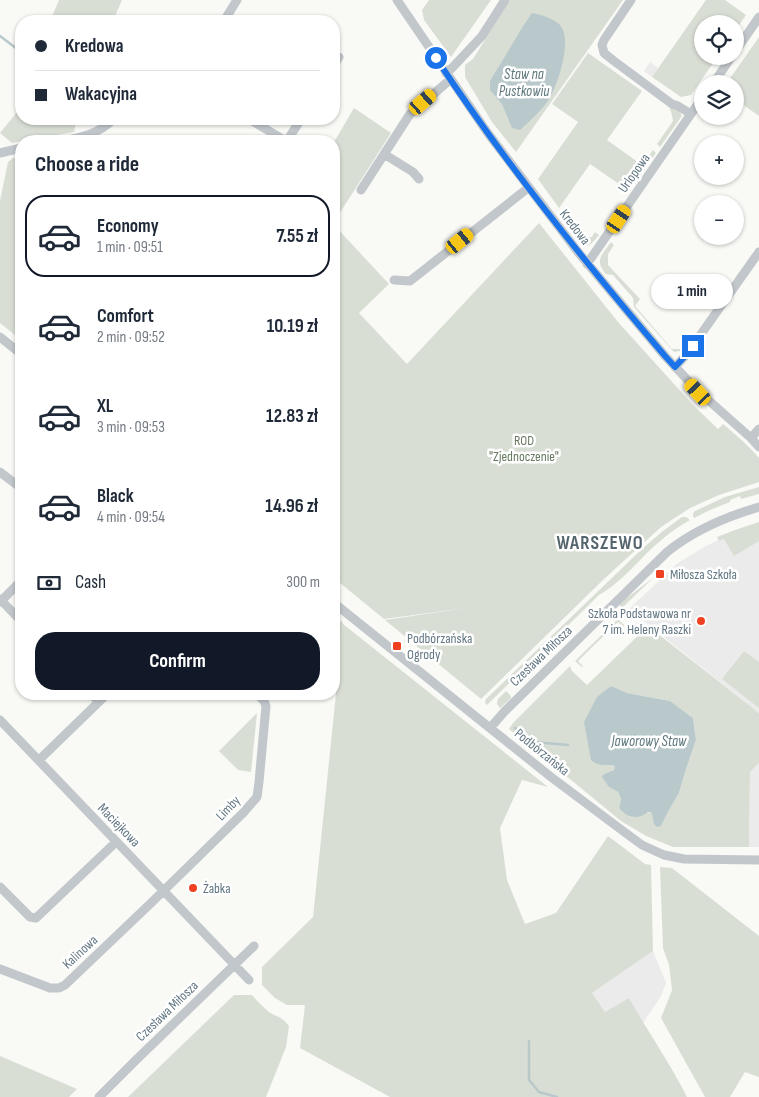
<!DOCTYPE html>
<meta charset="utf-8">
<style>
body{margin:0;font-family:"Sofia Sans Condensed",sans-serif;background:#f2f2f3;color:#1f2937;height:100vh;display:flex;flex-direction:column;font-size:19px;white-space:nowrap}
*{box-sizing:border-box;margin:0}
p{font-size:16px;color:#747a83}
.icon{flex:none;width:28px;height:28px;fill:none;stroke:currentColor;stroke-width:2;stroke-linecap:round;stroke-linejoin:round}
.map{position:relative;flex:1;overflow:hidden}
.drawer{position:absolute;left:15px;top:135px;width:325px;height:565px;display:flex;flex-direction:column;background:#fff;border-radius:20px;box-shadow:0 1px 4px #0004}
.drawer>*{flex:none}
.hud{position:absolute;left:15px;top:15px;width:325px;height:110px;border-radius:20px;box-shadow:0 1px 4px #0004;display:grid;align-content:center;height:110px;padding:0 20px;background:#fff}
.buttons{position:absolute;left:694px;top:15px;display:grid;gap:10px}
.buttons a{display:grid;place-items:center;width:50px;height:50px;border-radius:50%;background:#fff;box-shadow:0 1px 4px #0004;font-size:25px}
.end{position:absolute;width:22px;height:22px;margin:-11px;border:6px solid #1a73e8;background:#fff;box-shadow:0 0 0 2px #fff}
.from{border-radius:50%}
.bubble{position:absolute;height:35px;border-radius:18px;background:#fff;box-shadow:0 1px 4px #0004;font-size:16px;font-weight:700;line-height:35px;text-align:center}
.car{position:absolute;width:15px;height:30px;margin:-15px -8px;border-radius:6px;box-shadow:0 0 4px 1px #0007;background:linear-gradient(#f5c518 24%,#345 0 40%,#f5c518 0 76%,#345 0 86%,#f5c518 0)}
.hud b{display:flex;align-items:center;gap:18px;height:48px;font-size:19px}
.hud b+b{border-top:1px solid #e0e1e3}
.hud i{width:12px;height:12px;background:#1f2937}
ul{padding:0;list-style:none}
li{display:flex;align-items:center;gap:15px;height:82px;margin:0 10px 8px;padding:0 10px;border:2px solid transparent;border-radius:20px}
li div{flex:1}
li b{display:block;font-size:19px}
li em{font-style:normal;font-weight:700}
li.active{border-color:#111827}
li>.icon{width:45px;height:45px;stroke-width:1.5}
h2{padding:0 20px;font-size:22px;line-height:60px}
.pay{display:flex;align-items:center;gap:12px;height:55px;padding:0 20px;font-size:19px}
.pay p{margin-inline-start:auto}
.cta{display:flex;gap:10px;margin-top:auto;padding:10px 20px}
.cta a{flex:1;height:58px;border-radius:20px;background:#111827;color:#fff;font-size:20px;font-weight:700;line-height:58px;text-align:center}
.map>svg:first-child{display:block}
.built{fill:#eaebea}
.green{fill:#d9ded5;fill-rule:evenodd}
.water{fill:#b8c8cb}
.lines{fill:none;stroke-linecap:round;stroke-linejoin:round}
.stream{stroke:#b8c8cb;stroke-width:2.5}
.minor{stroke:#c2c7cb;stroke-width:9}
.route{stroke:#1a73e8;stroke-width:6}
.poi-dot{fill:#ef4121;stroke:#fff;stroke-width:2}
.labels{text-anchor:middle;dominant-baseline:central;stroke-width:5;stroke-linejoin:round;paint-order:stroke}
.street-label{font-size:14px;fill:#627783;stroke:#fff}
.park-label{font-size:14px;fill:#687a61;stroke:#fff}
.poi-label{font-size:14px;fill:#627783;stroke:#fff;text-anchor:start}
.water-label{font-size:15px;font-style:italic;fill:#5d777d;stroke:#fff}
.district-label{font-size:19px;font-weight:bold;letter-spacing:1px;fill:#55656e;stroke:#fff}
</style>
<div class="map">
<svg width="759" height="1097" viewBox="0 0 759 1097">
<rect width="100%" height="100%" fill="#f9f9f6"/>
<path class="built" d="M650,62L658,68L652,77L644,71Z
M759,524V713L629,609L678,563L706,546L740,530Z
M759,763V847H749L750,772Z
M653,951L666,983L661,996L643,1023L629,999L605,1012L592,993Z"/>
<path class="green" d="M59,0H122L113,21H50Z
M429,0H491L451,57L424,20L422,10Z
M510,0H623L516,152L492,122L465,77V65L473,59Z
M706,0H725L746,15L735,31V24H702V56H718L691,95L681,97L652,77Z
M759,37V116L735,99V84H726Z
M588,53L642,91L607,140L642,165L653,150L656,153L636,182L632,179L626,189L590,164L559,208L538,179L578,122L552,104Z
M21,107V119H77L74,132L12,143L0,133Z
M354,108L391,133L334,222V142Z
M672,108L679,111L682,116L660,147L657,144L673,121L671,111L669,109Z
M13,158H21V340L0,323V201L8,162Z
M570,222L583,238L592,237L595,232L599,235C595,240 585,253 579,242C578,239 579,236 577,234C575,230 571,227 569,223Z
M539,223L618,322L693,405L718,429L723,424C736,435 748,445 759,458V482L719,495L690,508L661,527L604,579L481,699L385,620L466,608L384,619L334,578V225L389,284L359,313L407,364Z
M611,242L614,245L608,254V265L640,299L635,306L672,349H682L680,351L674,352L634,307L633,298L613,275L606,274C594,260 602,255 611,242Z
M759,487V494L741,499L740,496L730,500V502L710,510L694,518C692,515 693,513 695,511L725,497Z
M682,517H686L690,520C674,529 659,541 646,554C631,569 617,585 599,595L487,705L485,702L486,699L643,548L663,531Z
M759,522V541L734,556L724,539L719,541L717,537L735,530Z
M653,578L620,610V604L627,597H628Z
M334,616L343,623L341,640L343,624L548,787L522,780L500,828L507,880L525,924L556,913L608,836L645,864L651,865L653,951L592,993L605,1012L629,998C648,1032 670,1063 687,1097H390L300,1048L305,1005H287L275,998L262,985V967L313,917L337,684L339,660L334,656Z
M618,619L624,625V627L618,622L578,661L583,666L582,667L575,661Z
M648,626L759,713V763L750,772L749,847H673L646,836L621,821L509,729L513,723L570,666L572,671L587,685ZM610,686L627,693L670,701L693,718L696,740L686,769L679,793L669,810L661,826L652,813C638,811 630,822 619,808L621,799L618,792L609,787L604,774L614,770L615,767L613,765Z
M744,651L759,662V708L722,679Z
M506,691L511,696V698L500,708L497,704L498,699Z
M257,713L251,772L238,770L219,751Z
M660,867L672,868L759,936V1077L745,1072L730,1097H705L661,1018L672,990L669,965L663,948Z
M234,995H252C257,1001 263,1007 269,1012C279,1018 281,1016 289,1026L286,1047L266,1097H128Z
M0,1056L77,1089L69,1097H0Z"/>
<path class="water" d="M532,13C542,15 553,18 560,25C573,39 558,85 549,99C544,108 528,123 520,130L512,128L502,104L490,90V81L522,28Z
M611,686L627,693L670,701L693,718L696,740L686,769L679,793L669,810L661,826L657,827L654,824L652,813L648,812C638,820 627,818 619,808L621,799L618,792L609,787L602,777L604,774L614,770L615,767L613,765C605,765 597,766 591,760L584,722L597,697Z"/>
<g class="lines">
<path class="stream" d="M0,36L21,52
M515,728L534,742L568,745
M529,1041V1080L539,1092L557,1097"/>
<path class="minor" d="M397,0L487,132L578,252L665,356L698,391L751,438L759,447
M631,0L604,40L602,45L604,53L614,61L672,104L678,106L691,114
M224,21L237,0
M735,52L759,17
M334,65L339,57
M446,73L452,68L482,36L505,0
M713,84L732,56
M249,119L286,141
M62,141C83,137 98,134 114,119
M287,141L301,119
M0,153L21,148
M384,154L413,172L419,179
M361,190L410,114L451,79
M587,264L702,98
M394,280L410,281L528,188
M0,337L21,354
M675,367L687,354L759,252
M751,438L759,429
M0,472L21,488
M0,599L21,621
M0,602L21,581
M334,603L551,777L619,828L642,845L664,855L684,859L759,860
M91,694L99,702
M0,720L249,980
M490,728L505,711L667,552C694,530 725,517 759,507
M39,760L107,694
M0,887L30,917L36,918L116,842
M0,969L50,988H59L65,985L150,904L243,813L257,797L259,782L266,706L264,701L257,694
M99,1097L136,1060L254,946"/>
</g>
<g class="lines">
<path class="route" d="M436,58C505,163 584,261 665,356L675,367L687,354L693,346"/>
</g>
<g class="poi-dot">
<rect x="655" y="569" width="10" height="10" rx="2.5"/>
<circle cx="701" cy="621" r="5"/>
<rect x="392" y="641" width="10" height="10" rx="2.5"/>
<circle cx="193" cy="888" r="5"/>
</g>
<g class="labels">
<g class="street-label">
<text transform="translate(634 173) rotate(-55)">Urlopowa</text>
<text transform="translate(575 227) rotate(52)">Kredowa</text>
<text transform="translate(541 656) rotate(-44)">Czesława Miłosza</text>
<text transform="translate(542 752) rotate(39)">Podbórzańska</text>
<text transform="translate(228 808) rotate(-46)">Limby</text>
<text transform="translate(119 825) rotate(46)">Maciejkowa</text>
<text transform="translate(80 952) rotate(-43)">Kalinowa</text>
<text transform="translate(167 1011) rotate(-44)">Czesława Miłosza</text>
</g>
<g class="park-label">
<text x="524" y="440">ROD<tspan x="524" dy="16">"Zjednoczenie"</tspan></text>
</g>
<g class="poi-label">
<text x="670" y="574">Miłosza Szkoła</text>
<text x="691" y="613" text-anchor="end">Szkoła Podstawowa nr<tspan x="691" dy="16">7 im. Heleny Raszki</tspan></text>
<text x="407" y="638">Podbórzańska<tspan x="407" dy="16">Ogrody</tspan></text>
<text x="203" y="888">Żabka</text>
</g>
<g class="water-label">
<text x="524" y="74">Staw na<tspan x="524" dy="17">Pustkowiu</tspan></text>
<text x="649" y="741">Jaworowy Staw</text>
</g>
<g class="district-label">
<text x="600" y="543">WARSZEWO</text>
</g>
</g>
</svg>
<div class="buttons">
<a><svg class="icon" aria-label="locate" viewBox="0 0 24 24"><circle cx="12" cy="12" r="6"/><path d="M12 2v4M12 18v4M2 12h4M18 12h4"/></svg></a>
<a><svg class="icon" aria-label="layers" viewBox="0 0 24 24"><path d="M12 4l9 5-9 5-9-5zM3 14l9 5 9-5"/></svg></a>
<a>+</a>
<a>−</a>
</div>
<i class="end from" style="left:436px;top:58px"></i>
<i class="end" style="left:693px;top:346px"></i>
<div class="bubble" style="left:651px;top:274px;width:82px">1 min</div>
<i class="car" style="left:423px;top:102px;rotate:49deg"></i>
<i class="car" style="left:619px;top:219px;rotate:34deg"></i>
<i class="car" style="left:460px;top:241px;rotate:51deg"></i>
<i class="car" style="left:698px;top:392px;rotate:317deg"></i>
<div class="hud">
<b><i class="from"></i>Kredowa</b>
<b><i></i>Wakacyjna</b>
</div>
<section class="drawer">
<h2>Choose a ride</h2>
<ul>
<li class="active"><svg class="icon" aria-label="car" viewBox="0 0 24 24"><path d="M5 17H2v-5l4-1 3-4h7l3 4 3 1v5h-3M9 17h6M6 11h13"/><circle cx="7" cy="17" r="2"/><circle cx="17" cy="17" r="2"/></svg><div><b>Economy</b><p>1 min · 09:51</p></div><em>7.55 zł</em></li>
<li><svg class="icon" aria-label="car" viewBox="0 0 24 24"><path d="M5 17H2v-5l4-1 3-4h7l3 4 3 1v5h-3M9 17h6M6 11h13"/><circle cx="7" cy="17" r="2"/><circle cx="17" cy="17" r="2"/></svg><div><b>Comfort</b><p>2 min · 09:52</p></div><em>10.19 zł</em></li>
<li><svg class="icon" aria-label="car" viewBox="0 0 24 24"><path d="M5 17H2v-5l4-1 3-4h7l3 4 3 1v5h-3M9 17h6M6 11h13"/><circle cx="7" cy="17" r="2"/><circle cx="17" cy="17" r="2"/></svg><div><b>XL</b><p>3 min · 09:53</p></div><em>12.83 zł</em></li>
<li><svg class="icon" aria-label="car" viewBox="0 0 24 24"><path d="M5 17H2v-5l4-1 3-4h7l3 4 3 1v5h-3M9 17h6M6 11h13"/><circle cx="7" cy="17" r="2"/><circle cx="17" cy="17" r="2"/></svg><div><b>Black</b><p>4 min · 09:54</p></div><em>14.96 zł</em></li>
</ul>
<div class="pay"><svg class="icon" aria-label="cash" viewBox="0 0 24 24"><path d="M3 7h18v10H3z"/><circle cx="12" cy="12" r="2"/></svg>Cash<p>300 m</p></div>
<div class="cta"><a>Confirm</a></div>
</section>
</div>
